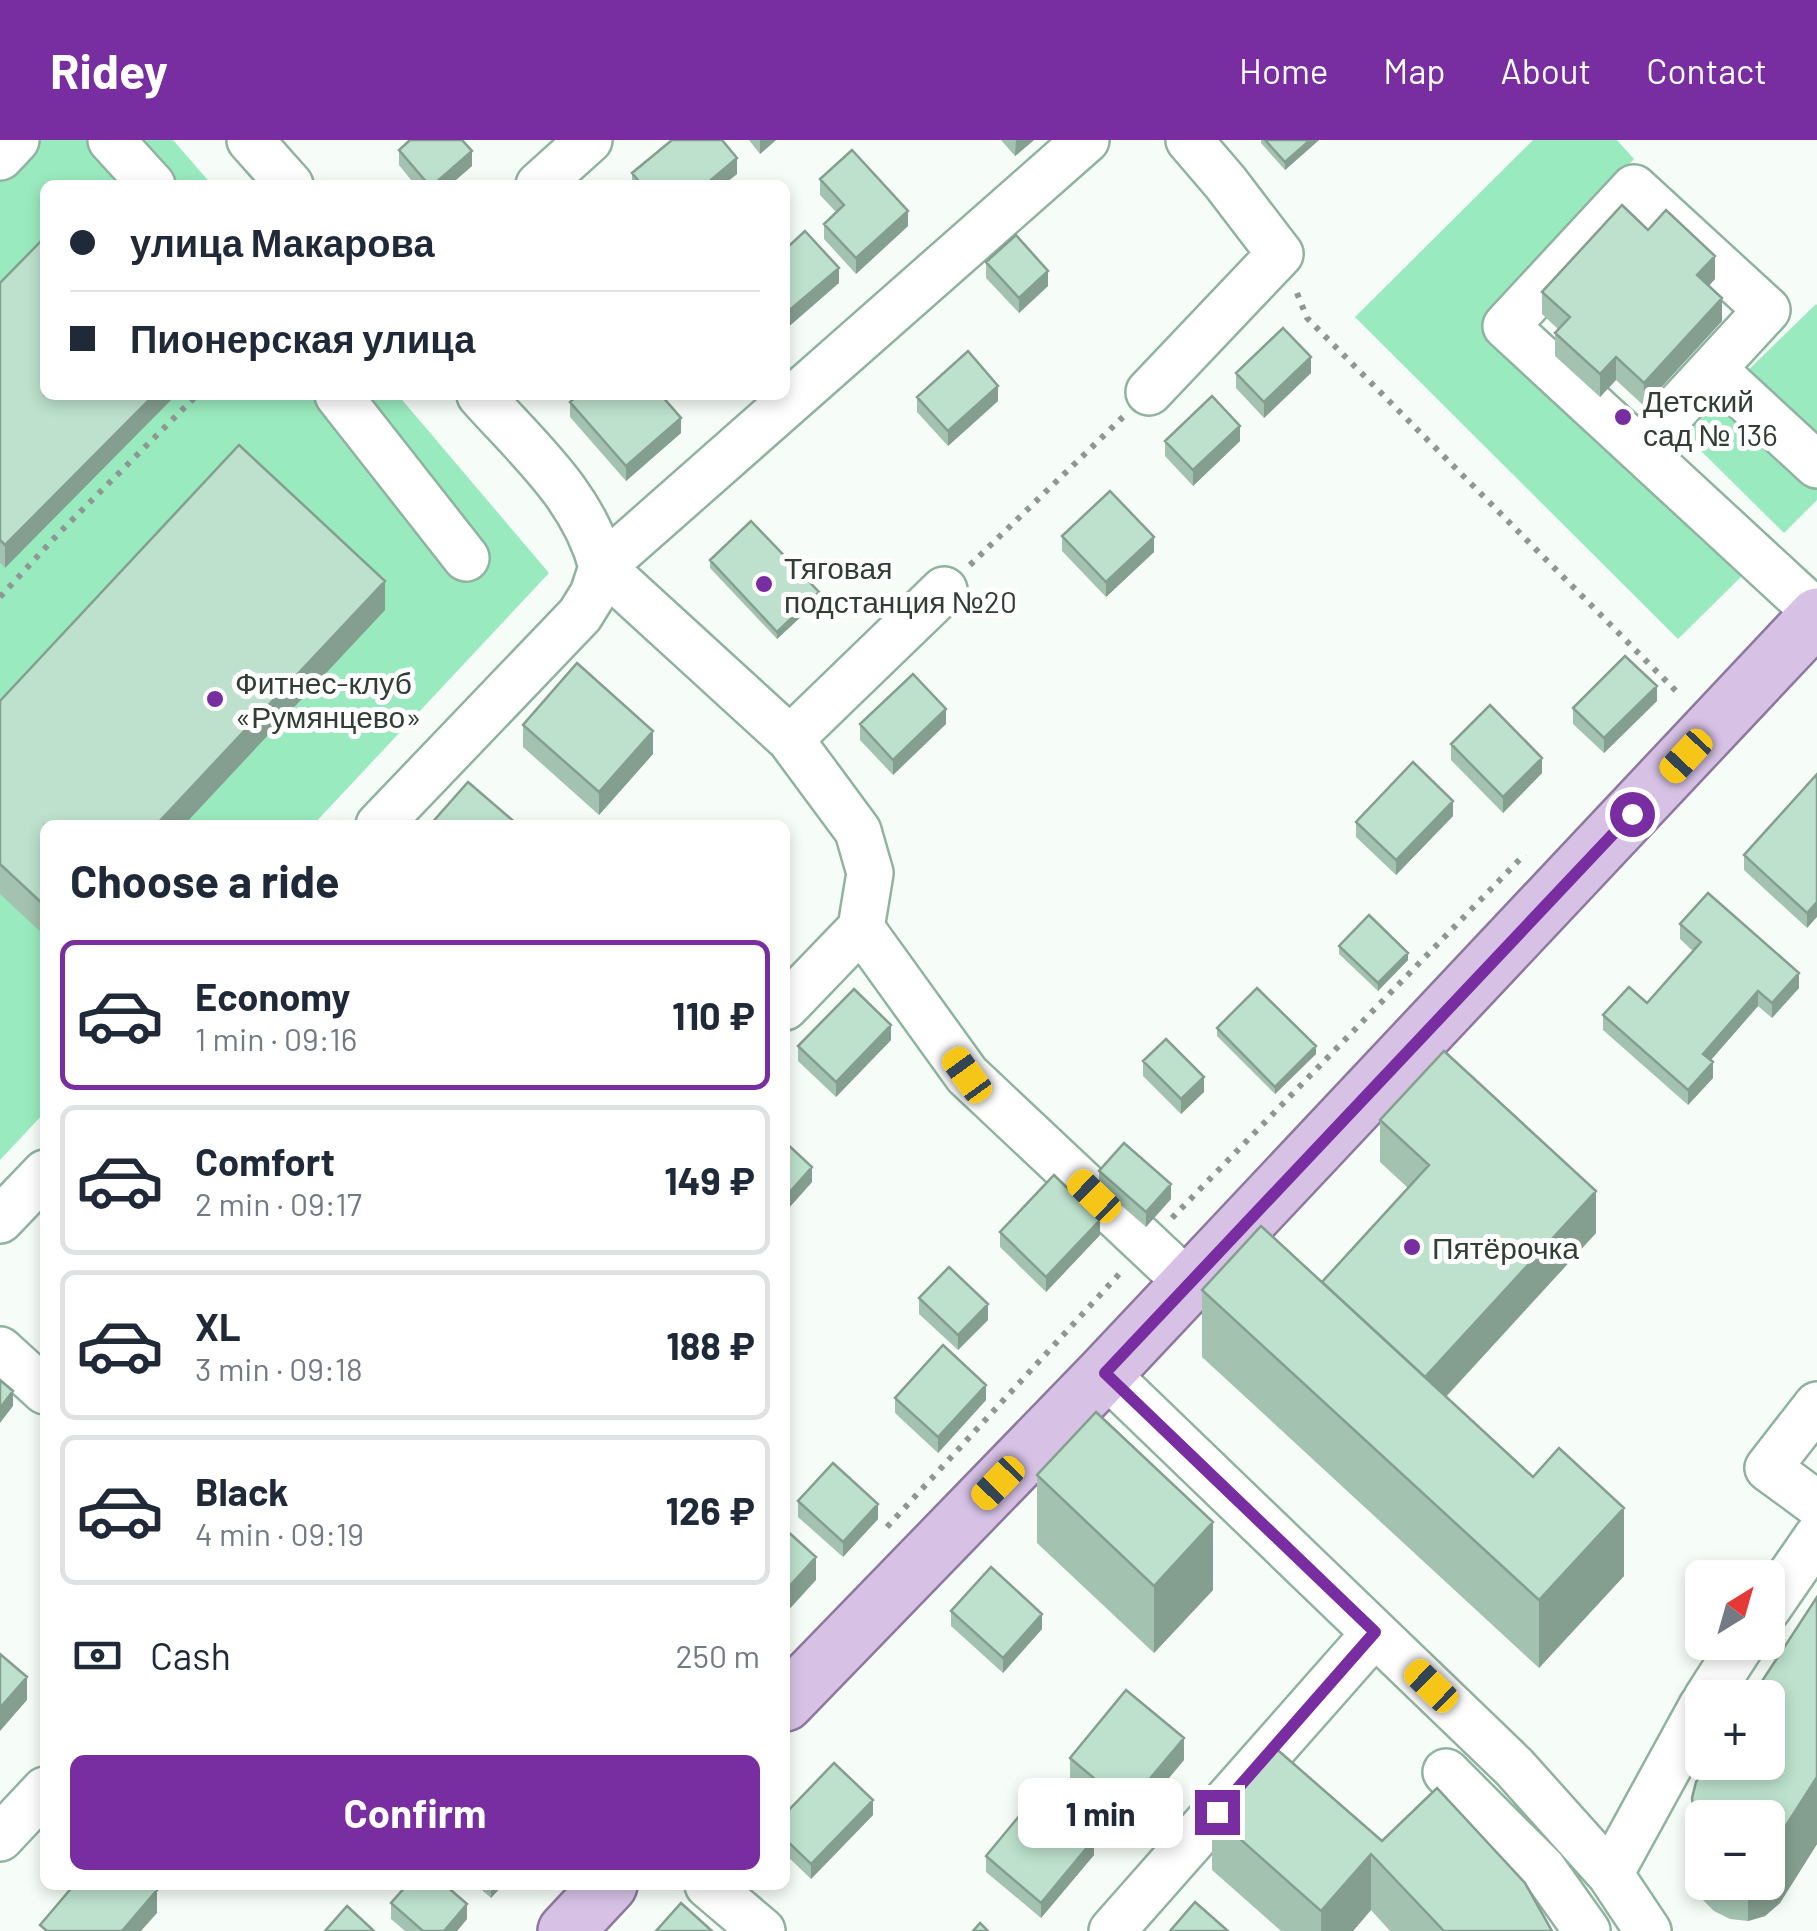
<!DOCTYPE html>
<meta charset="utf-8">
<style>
body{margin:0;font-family:Barlow,sans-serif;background:#f6f6f7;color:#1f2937;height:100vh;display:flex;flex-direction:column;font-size:38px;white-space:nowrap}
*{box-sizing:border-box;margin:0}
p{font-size:32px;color:#747a83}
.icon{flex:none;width:55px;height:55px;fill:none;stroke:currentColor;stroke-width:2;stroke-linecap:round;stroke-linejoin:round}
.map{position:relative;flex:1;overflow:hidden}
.drawer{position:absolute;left:40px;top:680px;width:750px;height:1070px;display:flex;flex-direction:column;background:#fff;border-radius:15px;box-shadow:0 5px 15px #0003}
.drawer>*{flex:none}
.banner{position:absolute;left:40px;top:40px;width:750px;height:220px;border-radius:15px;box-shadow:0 5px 15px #0003;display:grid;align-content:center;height:220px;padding:0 30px;background:#fff}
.needle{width:65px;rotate:37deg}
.tools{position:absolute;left:1685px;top:1420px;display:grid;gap:20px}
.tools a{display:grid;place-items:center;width:100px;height:100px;border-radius:15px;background:#fff;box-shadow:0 5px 15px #0003;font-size:50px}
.end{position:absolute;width:45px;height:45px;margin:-22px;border:12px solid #782da0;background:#fff;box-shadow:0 0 0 5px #fff}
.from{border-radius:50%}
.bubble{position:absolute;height:70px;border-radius:15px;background:#fff;box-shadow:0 5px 15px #0003;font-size:32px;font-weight:700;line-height:70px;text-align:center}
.car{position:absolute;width:30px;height:60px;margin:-30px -15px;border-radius:12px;box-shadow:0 0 8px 2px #0007;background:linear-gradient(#f5c518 24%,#345 0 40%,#f5c518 0 76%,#345 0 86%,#f5c518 0)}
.banner b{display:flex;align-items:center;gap:35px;height:95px;font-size:38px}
.banner b+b{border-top:2px solid #e0e1e3}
.banner i{width:25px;height:25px;background:#1f2937}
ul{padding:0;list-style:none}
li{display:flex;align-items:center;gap:30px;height:150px;margin:0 20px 15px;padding:0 10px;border:5px solid #e0e1e3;border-radius:15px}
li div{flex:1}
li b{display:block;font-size:38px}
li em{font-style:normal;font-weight:700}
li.on{border-color:#782da0}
li>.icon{width:90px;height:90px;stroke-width:1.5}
h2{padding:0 30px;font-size:45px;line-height:120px}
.pay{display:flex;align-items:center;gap:25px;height:110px;padding:0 30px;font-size:38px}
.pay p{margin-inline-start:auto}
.button{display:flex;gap:20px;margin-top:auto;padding:20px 30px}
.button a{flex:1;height:115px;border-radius:15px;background:#782da0;color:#fff;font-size:40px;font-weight:700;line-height:115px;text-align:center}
header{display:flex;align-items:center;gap:60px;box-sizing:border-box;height:140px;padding:0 50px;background:#782da0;color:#fff}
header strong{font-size:48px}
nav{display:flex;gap:55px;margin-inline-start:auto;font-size:35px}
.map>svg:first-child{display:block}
.green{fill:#9aeabf}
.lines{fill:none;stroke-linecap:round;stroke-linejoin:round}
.minor-casing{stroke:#90b39f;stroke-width:50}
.major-casing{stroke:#8c799d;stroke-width:60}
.path{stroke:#8e9892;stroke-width:6;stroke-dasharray:5 8;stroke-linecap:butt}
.minor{stroke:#fff;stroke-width:45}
.major{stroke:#d7c2e6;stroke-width:55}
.wall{fill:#a3c2af;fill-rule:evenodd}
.shaded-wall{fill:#849e8f}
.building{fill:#bde1cc;stroke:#849e8f;stroke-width:2.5}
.route{stroke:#782da0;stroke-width:12}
.poi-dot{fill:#782da0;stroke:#fff;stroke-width:4}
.labels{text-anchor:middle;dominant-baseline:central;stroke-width:10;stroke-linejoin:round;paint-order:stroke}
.poi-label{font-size:30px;fill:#303e36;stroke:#fff;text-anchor:start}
</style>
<header>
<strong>Ridey</strong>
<nav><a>Home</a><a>Map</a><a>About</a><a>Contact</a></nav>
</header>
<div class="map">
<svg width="1817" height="1791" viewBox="0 0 1817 1791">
<rect width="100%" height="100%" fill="#f6fdf9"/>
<path class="green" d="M0,0H173L212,45H45V255H398L549,433L313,685H45V972L0,1020Z
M1533,0H1617L1634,19L1485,193L1746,432L1678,499L1355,177Z
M1816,164L1817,165V316L1740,238Z
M1725,255L1817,347V360L1784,393L1685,295Z"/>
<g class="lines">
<g class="minor-casing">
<path id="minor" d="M111,0L152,45
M250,0L290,45
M0,17L16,0
M539,45L589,0
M1713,229L1817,325
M1149,252L1280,114L1225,42L1189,0
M338,255L466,418
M480,255C527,308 584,356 602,427L790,599L858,691L870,733L861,788L967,935L1188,1143
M1639,309L1767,170L1634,48L1506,186C1610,282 1713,378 1817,473
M790,599L944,450
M379,685L580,475L593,454L602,427L1086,0
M785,867L861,788
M0,1080L45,1033
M0,1210L45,1251
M1105,1233L1514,1627L1610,1734
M1817,1265L1768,1328L1817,1364
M1768,1468L1817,1397
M1707,1558L1743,1502
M1446,1632L1543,1729L1587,1791
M0,1698L45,1650
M708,1745L762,1791
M1112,1791L1375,1493
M1648,1791L1610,1734L1702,1566"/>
</g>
<g class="major-casing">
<path id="major" d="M785,1563L1105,1233L1817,476
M566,1791L609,1745"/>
</g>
<path class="path" d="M1297,153L1307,178L1680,555
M970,425L1123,277
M0,457L58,394L197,255
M1172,1078L1525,714
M887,1387L1122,1131"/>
<use href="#minor" class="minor"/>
<use href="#major" class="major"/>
</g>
<path class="wall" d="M749,0H776L760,14Z
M1001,0H1034L1015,16Z
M1261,0H1319L1285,30L1261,3Z
M399,10L472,26L450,45H415L399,25Z
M632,33L737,34L723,45H632Z
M820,39L908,86L856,134L824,99V84L837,73L820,55Z
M1648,90L1715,139L1709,146L1722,181L1644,266L1616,240L1600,257L1555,216V193L1558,189L1542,174V152Z
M45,97L5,428L0,423V143Z
M986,122L1048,146L1019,173L986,138Z
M1236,233H1311L1264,278L1236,248Z
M917,257L998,261L948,306L917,272Z
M570,262L681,293L626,341L570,277Z
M1165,301H1240L1193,346L1165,316Z
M1062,396L1154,412L1106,457L1062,411Z
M710,420L819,460L777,499L710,428Z
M385,470L184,685H45V796L0,754V561Z
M1657,561L1604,613L1573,584V568Z
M860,584H946L893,635L860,600Z
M523,585L653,614L599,675L523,607Z
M1451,604L1542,633L1503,673L1451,620Z
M1817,634L1807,788L1744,730V715Z
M1453,676L1396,735L1356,697V682Z
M1680,784L1799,848L1772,878L1758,866L1711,920L1713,938L1688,965L1603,890V875L1647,863L1693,811L1680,799Z
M1339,806L1408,820L1378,851L1339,814Z
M1217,888L1316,914L1275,954L1217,896Z
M891,900L836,957L798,921V906Z
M1143,921L1204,952L1181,974L1143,936Z
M1380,980L1596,1093L1446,1257L1624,1436L1539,1528L1202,1217V1150L1322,1142L1408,1048L1380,1022Z
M785,1002L812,1042L788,1069L785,1066Z
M1099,1031L1171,1059L1146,1087L1099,1046Z
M1000,1092L1100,1095L1046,1152L1000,1107Z
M919,1158L988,1180L958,1210L919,1174Z
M895,1258L986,1260L938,1313L895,1273Z
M1037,1335L1213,1450L1154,1513L1037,1403Z
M798,1361L878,1379L843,1417L798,1377Z
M1817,1457V1704L1780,1763L1765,1776L1748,1781L1730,1779L1714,1771L1702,1759L1694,1742L1692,1726V1658ZM1702,1678H1768V1742H1702Z
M951,1471L1042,1489L1003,1533L951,1486Z
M1070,1618L1184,1620L1127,1688L1070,1641Z
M785,1674L873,1675L811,1739L785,1714Z
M1212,1674L1382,1701L1552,1791H1390L1371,1770L1353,1791H1281L1212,1730Z
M1094,1715L1041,1778L986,1732V1716Z
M476,1745H503L491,1758Z
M391,1763L467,1779L457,1791H405L391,1779Z"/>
<path class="shaded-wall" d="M760,0H776L760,14Z
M1016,0H1034L1015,16Z
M1310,0H1319L1285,30V22Z
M472,11V26L450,45H433Z
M737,18V34L723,45H705Z
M908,71V86L856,134V118Z
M1715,116V139L1697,158V135Z
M839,128V143L785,190V174Z
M1048,131V146L1019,173V158Z
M1722,158V181L1644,266V243Z
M1311,217V233L1264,278V262Z
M1616,217V240L1600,257V234Z
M998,246V261L948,306V291Z
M154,255H176L5,428V405Z
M681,278V293L626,341V326Z
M1240,286V301L1193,346V330Z
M1154,397V412L1106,457V442Z
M385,441V470L184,685H156Z
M819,452V460L777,499V492Z
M1657,546V561L1604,613V598Z
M946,569V584L893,635V620Z
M653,591V614L599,675V652Z
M1542,618V633L1503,673V657Z
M1453,661V676L1396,735V720Z
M788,752V767L785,769V754Z
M1817,762V777L1807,788V773Z
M1408,813V820L1378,851V843Z
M1799,833V848L1772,878V863Z
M1758,851V866L1703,929V914Z
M891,885V900L836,957V942Z
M1316,906V914L1275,954V947Z
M1713,922V938L1688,965V950Z
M1204,937V952L1181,974V959Z
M812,1027V1042L788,1069V1054Z
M1171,1044V1059L1146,1087V1072Z
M1596,1051V1093L1415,1290V1248Z
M1100,1080V1095L1046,1152V1137Z
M988,1164V1180L958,1210V1195Z
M986,1245V1260L938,1313V1297Z
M13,1251V1266L0,1283V1268Z
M878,1364V1379L843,1417V1402Z
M1624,1368V1436L1539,1528V1460Z
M1213,1382V1450L1154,1513V1446Z
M816,1417V1440L785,1474V1451Z
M1042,1474V1489L1003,1533V1518Z
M27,1537V1560L0,1591V1568Z
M1184,1598V1620L1127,1688V1666Z
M1817,1637V1704L1780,1763L1765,1776L1748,1781V1742H1768V1706Z
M873,1660V1675L811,1739V1724Z
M1094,1699V1715L1041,1778V1763Z
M1371,1714V1770L1353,1791H1321V1771Z
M491,1745H503L491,1758Z
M157,1750V1773L141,1791H122Z
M467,1764V1779L457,1791H444Z"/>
<path class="building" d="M410,0H462L472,11L433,45H429L399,10Z
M672,0H722L737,18L705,45H642L632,33Z
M1265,0H1310L1285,22Z
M852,10L908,71L856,118L824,84L844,65L820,39Z
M1622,65L1648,90L1666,70L1715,116L1697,135L1722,158L1644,243L1616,217L1600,234L1555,193L1570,177L1542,152Z
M805,91L839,128L785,174V99L790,105Z
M1016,95L1048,131L1019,158L986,122Z
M45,97V255H154L5,405L0,400V143Z
M1283,188L1311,217L1264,262L1236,233Z
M968,211L998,246L948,291L917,257Z
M578,255H661L681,278L626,326L570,262Z
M1212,256L1240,286L1193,330L1165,301Z
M239,305L385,441L156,685H45V766L0,724V561Z
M1110,351L1154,397L1106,442L1062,396Z
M751,381L819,452L777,492L710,420Z
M1625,516L1657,546L1604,598L1573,568Z
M577,523L653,591L599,652L523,585Z
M913,534L946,569L893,620L860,584Z
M1490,565L1542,618L1503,657L1451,604Z
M1413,622L1453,661L1396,720L1356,682Z
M1817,634V762L1807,773L1744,715Z
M468,642L518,685H430Z
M1708,753L1799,833L1772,863L1758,851L1703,914L1713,922L1688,950L1603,875L1629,847L1647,863L1701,802L1680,784Z
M1369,775L1408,813L1378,843L1339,806Z
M1257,848L1316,906L1275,947L1217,888Z
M854,849L891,885L836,942L798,906Z
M1166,899L1204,937L1181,959L1143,921Z
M1444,911L1596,1051L1425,1237L1322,1142L1429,1025L1380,980Z
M785,1002L812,1027L788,1054L785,1051Z
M1124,1003L1171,1044L1146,1072L1099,1031Z
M1054,1035L1100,1080L1046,1137L1000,1092Z
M1261,1086L1533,1337L1559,1308L1624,1368L1539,1460L1202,1150Z
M949,1127L988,1164L958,1195L919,1158Z
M943,1205L986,1245L938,1297L895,1258Z
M0,1240L13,1251L0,1268Z
M1096,1272L1213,1382L1154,1446L1037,1335Z
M833,1323L878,1364L843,1402L798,1361Z
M785,1389L816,1417L785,1451Z
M991,1427L1042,1474L1003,1518L951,1471Z
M1817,1457V1637L1780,1695L1768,1706V1678H1702V1691L1694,1674L1692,1658L1696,1642L1709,1622H1768V1558H1751Z
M0,1514L27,1537L0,1568Z
M1126,1550L1184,1598L1127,1666L1070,1618Z
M1272,1605L1382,1701L1437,1648L1525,1743L1552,1791H1444L1371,1714L1321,1771L1212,1674Z
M834,1623L873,1660L811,1724L785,1699V1674Z
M1039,1652L1094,1699L1041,1763L986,1716Z
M74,1745H152L157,1750L122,1791H47L40,1785Z
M407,1745H445L467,1764L444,1791H423L391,1763Z
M1195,1762L1228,1791H1170Z
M681,1763L712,1791H656Z
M347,1766L374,1791H325Z
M980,1783L988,1791H973Z"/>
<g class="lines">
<path class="route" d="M1217,1672L1375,1492L1105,1233L1632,674"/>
</g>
<g class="poi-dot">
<circle cx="1623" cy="277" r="10"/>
<circle cx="764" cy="444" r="10"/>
<circle cx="215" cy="559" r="10"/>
<circle cx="1412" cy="1107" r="10"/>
</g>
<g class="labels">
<g class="poi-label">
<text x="1643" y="260">Детский<tspan x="1643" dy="34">сад № 136</tspan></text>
<text x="784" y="427">Тяговая<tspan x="784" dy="34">подстанция №20</tspan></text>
<text x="235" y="542">Фитнес-клуб<tspan x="235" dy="34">«Румянцево»</tspan></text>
<text x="1432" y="1107">Пятёрочка</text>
</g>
</g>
</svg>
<div class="tools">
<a><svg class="needle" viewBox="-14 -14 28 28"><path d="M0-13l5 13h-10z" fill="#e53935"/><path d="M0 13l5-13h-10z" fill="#747a83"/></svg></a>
<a>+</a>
<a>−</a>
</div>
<i class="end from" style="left:1632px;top:674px"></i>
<i class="end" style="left:1217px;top:1672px"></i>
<div class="bubble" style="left:1018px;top:1638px;width:165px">1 min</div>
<i class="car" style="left:1686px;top:616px;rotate:223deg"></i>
<i class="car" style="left:967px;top:935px;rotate:324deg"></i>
<i class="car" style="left:1094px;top:1056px;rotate:314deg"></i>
<i class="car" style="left:998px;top:1343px;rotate:224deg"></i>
<i class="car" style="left:1431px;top:1546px;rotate:314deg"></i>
<div class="banner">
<b><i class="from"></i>улица Макарова</b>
<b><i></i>Пионерская улица</b>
</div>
<section class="drawer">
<h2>Choose a ride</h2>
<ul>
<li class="on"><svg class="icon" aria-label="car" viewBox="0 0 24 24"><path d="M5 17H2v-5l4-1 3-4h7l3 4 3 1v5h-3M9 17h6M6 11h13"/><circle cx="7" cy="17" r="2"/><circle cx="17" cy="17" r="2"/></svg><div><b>Economy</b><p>1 min · 09:16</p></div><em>110 ₽</em></li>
<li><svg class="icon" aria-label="car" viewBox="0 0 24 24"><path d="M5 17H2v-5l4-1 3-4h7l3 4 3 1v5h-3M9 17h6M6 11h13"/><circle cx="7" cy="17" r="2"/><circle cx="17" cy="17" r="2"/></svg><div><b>Comfort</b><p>2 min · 09:17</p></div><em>149 ₽</em></li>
<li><svg class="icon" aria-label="car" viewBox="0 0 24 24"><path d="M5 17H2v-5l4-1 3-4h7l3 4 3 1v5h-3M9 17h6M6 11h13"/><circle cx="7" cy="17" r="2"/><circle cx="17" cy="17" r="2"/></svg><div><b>XL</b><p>3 min · 09:18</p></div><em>188 ₽</em></li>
<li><svg class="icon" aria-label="car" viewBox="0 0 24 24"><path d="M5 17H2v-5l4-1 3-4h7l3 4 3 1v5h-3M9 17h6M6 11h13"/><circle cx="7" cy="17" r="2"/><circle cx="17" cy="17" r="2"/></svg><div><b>Black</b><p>4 min · 09:19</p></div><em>126 ₽</em></li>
</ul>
<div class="pay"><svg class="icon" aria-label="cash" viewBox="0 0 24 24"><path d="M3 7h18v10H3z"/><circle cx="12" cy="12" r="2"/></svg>Cash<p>250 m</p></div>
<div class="button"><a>Confirm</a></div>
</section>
</div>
